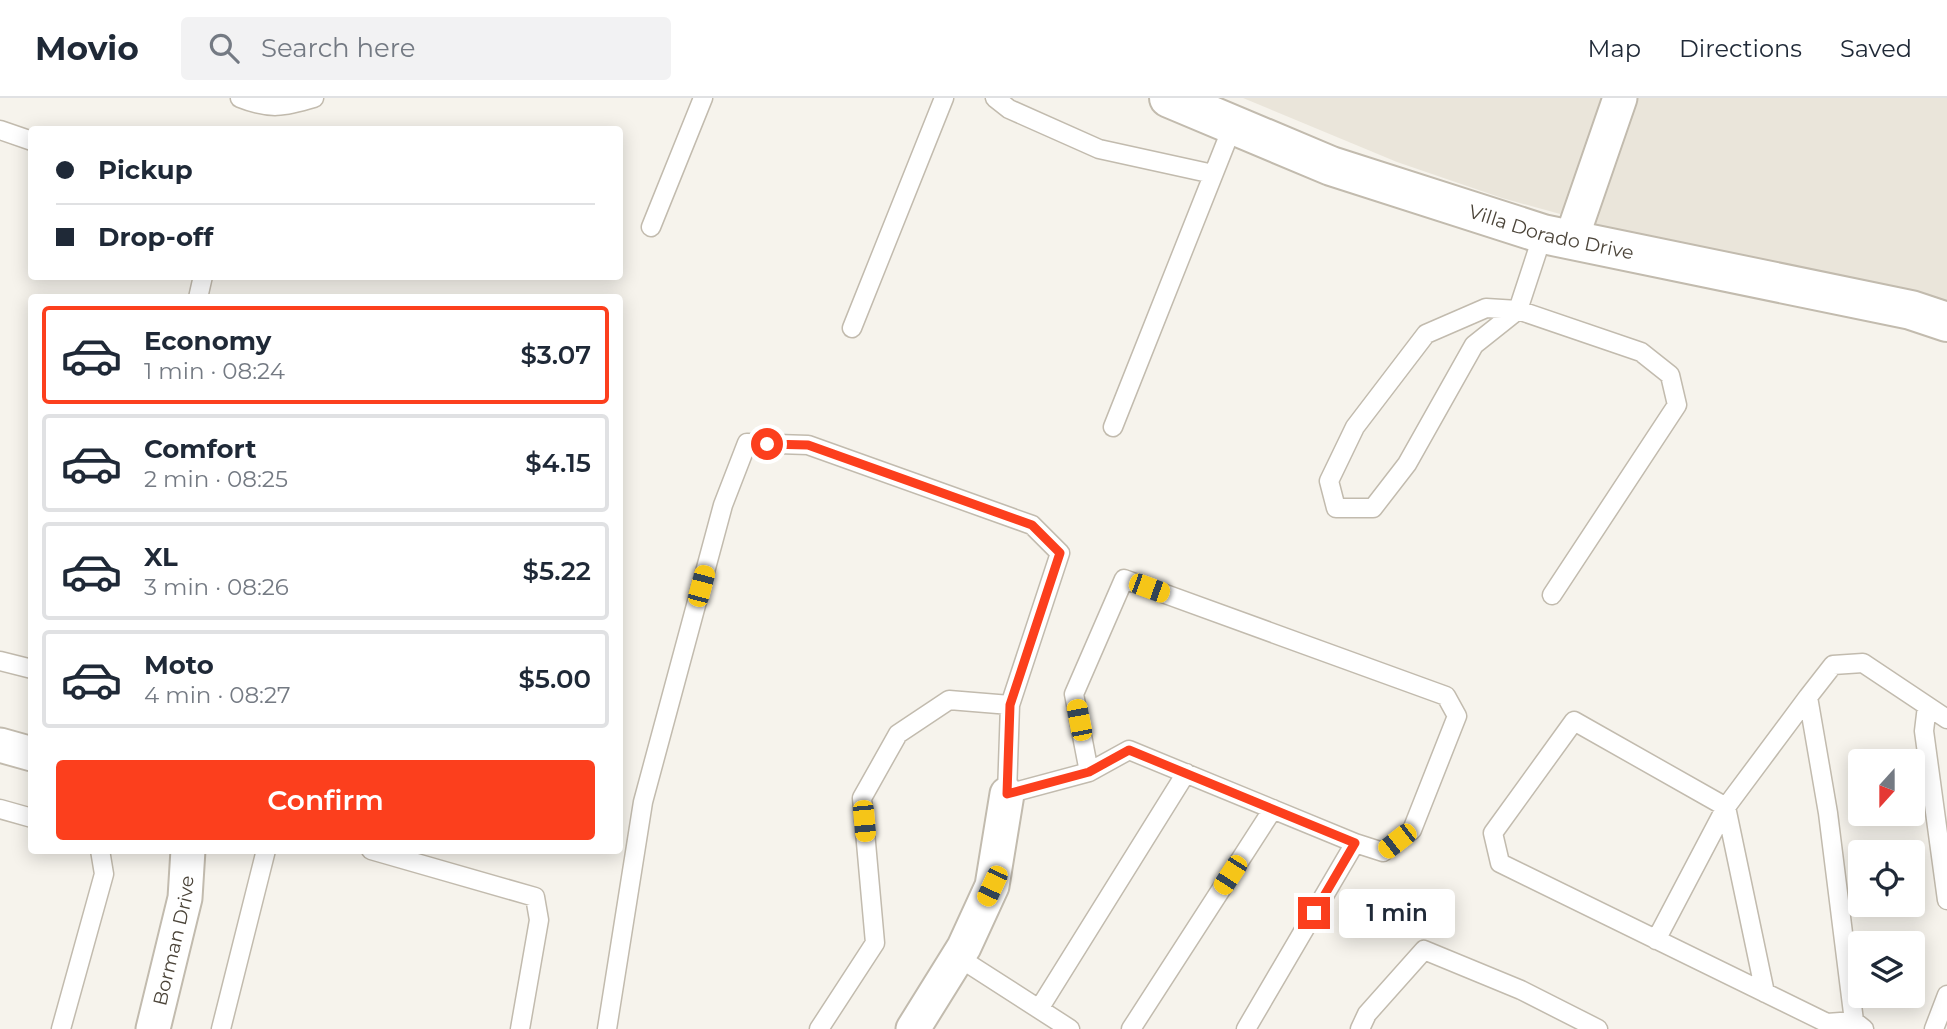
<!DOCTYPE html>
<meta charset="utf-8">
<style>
body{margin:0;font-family:Montserrat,sans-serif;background:#f2f2f3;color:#1f2937;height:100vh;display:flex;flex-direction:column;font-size:26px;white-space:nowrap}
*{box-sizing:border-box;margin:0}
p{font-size:23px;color:#747a83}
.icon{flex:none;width:38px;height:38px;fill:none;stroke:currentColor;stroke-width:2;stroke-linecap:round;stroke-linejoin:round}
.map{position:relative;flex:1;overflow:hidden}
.sheet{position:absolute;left:28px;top:196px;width:595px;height:560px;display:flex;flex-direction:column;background:#fff;border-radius:7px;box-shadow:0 4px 18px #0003}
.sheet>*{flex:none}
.hud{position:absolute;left:28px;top:28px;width:595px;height:154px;border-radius:7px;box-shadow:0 4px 18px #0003;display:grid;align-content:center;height:154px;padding:0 28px;background:#fff}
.needle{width:46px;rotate:201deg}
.buttons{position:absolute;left:1848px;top:651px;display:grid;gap:14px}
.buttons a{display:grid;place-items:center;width:77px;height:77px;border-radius:7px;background:#fff;box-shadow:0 4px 18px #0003;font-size:35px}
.end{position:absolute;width:32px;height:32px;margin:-16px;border:9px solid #fc3f1d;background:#fff;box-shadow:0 0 0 4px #fff}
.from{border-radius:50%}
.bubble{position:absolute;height:49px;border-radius:7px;background:#fff;box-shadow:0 4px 18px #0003;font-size:23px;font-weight:600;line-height:49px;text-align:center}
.car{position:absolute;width:21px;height:42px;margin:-21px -10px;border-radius:9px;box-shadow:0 0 5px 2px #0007;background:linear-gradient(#f5c518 24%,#345 0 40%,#f5c518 0 76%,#345 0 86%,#f5c518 0)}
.hud b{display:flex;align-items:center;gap:24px;height:66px;font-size:26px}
.hud b+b{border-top:2px solid #e0e1e3}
.hud i{width:18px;height:18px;background:#1f2937}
ul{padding:12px 0 0;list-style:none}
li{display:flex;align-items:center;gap:21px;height:98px;margin:0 14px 10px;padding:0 14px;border:4px solid #e0e1e3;border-radius:7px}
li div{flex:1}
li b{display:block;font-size:26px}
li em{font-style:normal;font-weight:600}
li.current{border-color:#fc3f1d}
li>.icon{width:63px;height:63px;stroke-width:1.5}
.action{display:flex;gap:14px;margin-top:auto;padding:14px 28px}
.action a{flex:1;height:80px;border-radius:7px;background:#fc3f1d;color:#fff;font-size:28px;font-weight:600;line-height:80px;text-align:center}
header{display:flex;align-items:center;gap:42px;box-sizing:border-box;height:98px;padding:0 35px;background:#fff;border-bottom:2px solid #e0e1e3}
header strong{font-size:33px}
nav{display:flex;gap:38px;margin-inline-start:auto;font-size:24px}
.search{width:490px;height:63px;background:#f2f2f3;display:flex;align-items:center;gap:18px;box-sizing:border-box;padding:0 24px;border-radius:7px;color:#747a83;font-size:26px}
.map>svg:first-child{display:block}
.residential{fill:#eae5da}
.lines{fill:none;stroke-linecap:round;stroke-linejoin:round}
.service-casing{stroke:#c2bbae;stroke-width:21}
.minor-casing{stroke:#c2bbae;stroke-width:37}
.tertiary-casing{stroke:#c2bbae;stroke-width:42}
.service{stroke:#fff;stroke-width:18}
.minor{stroke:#fff;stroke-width:33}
.tertiary{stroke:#fff;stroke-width:38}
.route{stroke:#fc3f1d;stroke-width:9}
.labels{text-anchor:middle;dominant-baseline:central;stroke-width:5;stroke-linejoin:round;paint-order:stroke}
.street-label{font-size:19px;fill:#4b4439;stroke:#fff}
</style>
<header>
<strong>Movio</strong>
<div class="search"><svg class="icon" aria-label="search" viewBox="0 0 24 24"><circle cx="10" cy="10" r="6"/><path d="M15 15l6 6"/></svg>Search here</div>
<nav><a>Map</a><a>Directions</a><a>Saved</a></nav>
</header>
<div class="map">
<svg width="1947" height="931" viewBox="0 0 1947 931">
<rect width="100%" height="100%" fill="#f6f3ec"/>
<path class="residential" d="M1243,0H1947V205L1683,150L1502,100L1397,64Z"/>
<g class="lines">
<g class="service-casing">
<path id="service" d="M240,0C270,12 284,9 314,0
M995,0L1009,11L1099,51L1213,76
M0,32L32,43
M651,129L703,0
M1543,136L1518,212L1641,254L1670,277L1677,307L1552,497
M198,200L203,178
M1486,210L1518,212L1474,247L1407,366L1373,410H1336L1329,383L1355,329L1426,236Z
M852,230L944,0
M1113,329L1233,27
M0,563L32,571
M1927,608L1924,633L1947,802
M1089,674L1074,596L1124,481L1446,598L1457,618L1412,732L1383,754L1355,745
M0,711L32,720
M371,752L535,799L539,822L520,931
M1656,842L1726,709L1574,623L1493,735L1500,765L1827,925L1854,923
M958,859L1070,931
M1765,895L1726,709L1808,599
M1039,911L1186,675
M61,931L104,776L100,752
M221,931L266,752
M607,931L643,704L723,407L747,345L808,347L1032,427L1060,455L1010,607L1007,696L1089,674L1129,652L1355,745L1246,931
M819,931L875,845L862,700L898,636L949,602L1010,607
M1131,931L1273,711
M1360,931L1367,916L1424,852L1521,892L1598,931
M1864,931L1854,923L1828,715L1808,599L1833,567L1863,565L1947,621
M1934,931L1947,897"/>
</g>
<g class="minor-casing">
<g id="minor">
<path d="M1571,142L1620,0"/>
<path d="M0,647L32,656"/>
<path id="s1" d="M153,931L185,800L188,752"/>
<path d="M913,931L964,849L992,788L1007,696"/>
</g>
</g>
<g class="tertiary-casing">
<g id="tertiary">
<path id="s2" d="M1169,0L1331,68L1543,136L1911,212L1947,224"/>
</g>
</g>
<use href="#service" class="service"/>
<use href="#minor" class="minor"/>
<use href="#tertiary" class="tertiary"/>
</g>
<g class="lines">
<path class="route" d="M767,346L808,347L1032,427L1060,455L1010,607L1007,696L1089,674L1129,652L1355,745L1314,815"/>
</g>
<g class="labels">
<g class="street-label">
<text stroke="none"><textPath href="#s2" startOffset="406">Villa Dorado Drive</textPath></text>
<text stroke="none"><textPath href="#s1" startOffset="91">Borman Drive</textPath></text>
</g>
</g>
</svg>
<div class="buttons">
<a><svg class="needle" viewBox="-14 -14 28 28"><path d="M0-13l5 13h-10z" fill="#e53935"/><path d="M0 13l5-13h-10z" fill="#747a83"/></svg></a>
<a><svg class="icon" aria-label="locate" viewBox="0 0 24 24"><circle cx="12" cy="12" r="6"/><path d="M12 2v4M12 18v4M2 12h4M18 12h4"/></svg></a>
<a><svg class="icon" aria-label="layers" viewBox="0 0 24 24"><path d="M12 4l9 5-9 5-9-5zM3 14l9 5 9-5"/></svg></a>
</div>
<i class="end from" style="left:767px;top:346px"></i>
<i class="end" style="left:1314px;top:815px"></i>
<div class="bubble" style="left:1339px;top:791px;width:116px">1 min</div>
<i class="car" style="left:701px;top:488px;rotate:15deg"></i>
<i class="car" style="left:1149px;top:490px;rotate:110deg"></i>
<i class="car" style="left:1079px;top:622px;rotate:349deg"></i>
<i class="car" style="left:864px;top:723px;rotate:175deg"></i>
<i class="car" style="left:1397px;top:743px;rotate:232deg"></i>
<i class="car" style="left:1230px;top:777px;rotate:213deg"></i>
<i class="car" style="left:992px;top:788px;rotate:205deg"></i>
<div class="hud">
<b><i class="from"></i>Pickup</b>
<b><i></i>Drop-off</b>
</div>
<section class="sheet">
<ul>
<li class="current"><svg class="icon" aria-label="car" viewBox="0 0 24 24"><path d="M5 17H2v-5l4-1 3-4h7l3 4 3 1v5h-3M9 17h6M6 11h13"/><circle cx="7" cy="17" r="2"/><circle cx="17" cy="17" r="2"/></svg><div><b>Economy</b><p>1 min · 08:24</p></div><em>$3.07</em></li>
<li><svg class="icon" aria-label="car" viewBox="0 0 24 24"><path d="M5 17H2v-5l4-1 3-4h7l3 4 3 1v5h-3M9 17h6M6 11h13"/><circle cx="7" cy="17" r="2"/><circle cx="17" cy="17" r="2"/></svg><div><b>Comfort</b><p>2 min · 08:25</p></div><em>$4.15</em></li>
<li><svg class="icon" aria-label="car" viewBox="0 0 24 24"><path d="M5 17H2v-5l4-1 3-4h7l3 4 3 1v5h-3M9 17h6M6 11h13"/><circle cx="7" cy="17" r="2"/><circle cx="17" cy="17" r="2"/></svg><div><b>XL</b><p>3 min · 08:26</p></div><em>$5.22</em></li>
<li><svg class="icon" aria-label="car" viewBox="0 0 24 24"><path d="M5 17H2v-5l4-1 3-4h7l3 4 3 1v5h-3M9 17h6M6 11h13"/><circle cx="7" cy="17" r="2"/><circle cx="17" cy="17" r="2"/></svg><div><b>Moto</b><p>4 min · 08:27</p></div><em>$5.00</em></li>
</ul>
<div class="action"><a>Confirm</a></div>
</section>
</div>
